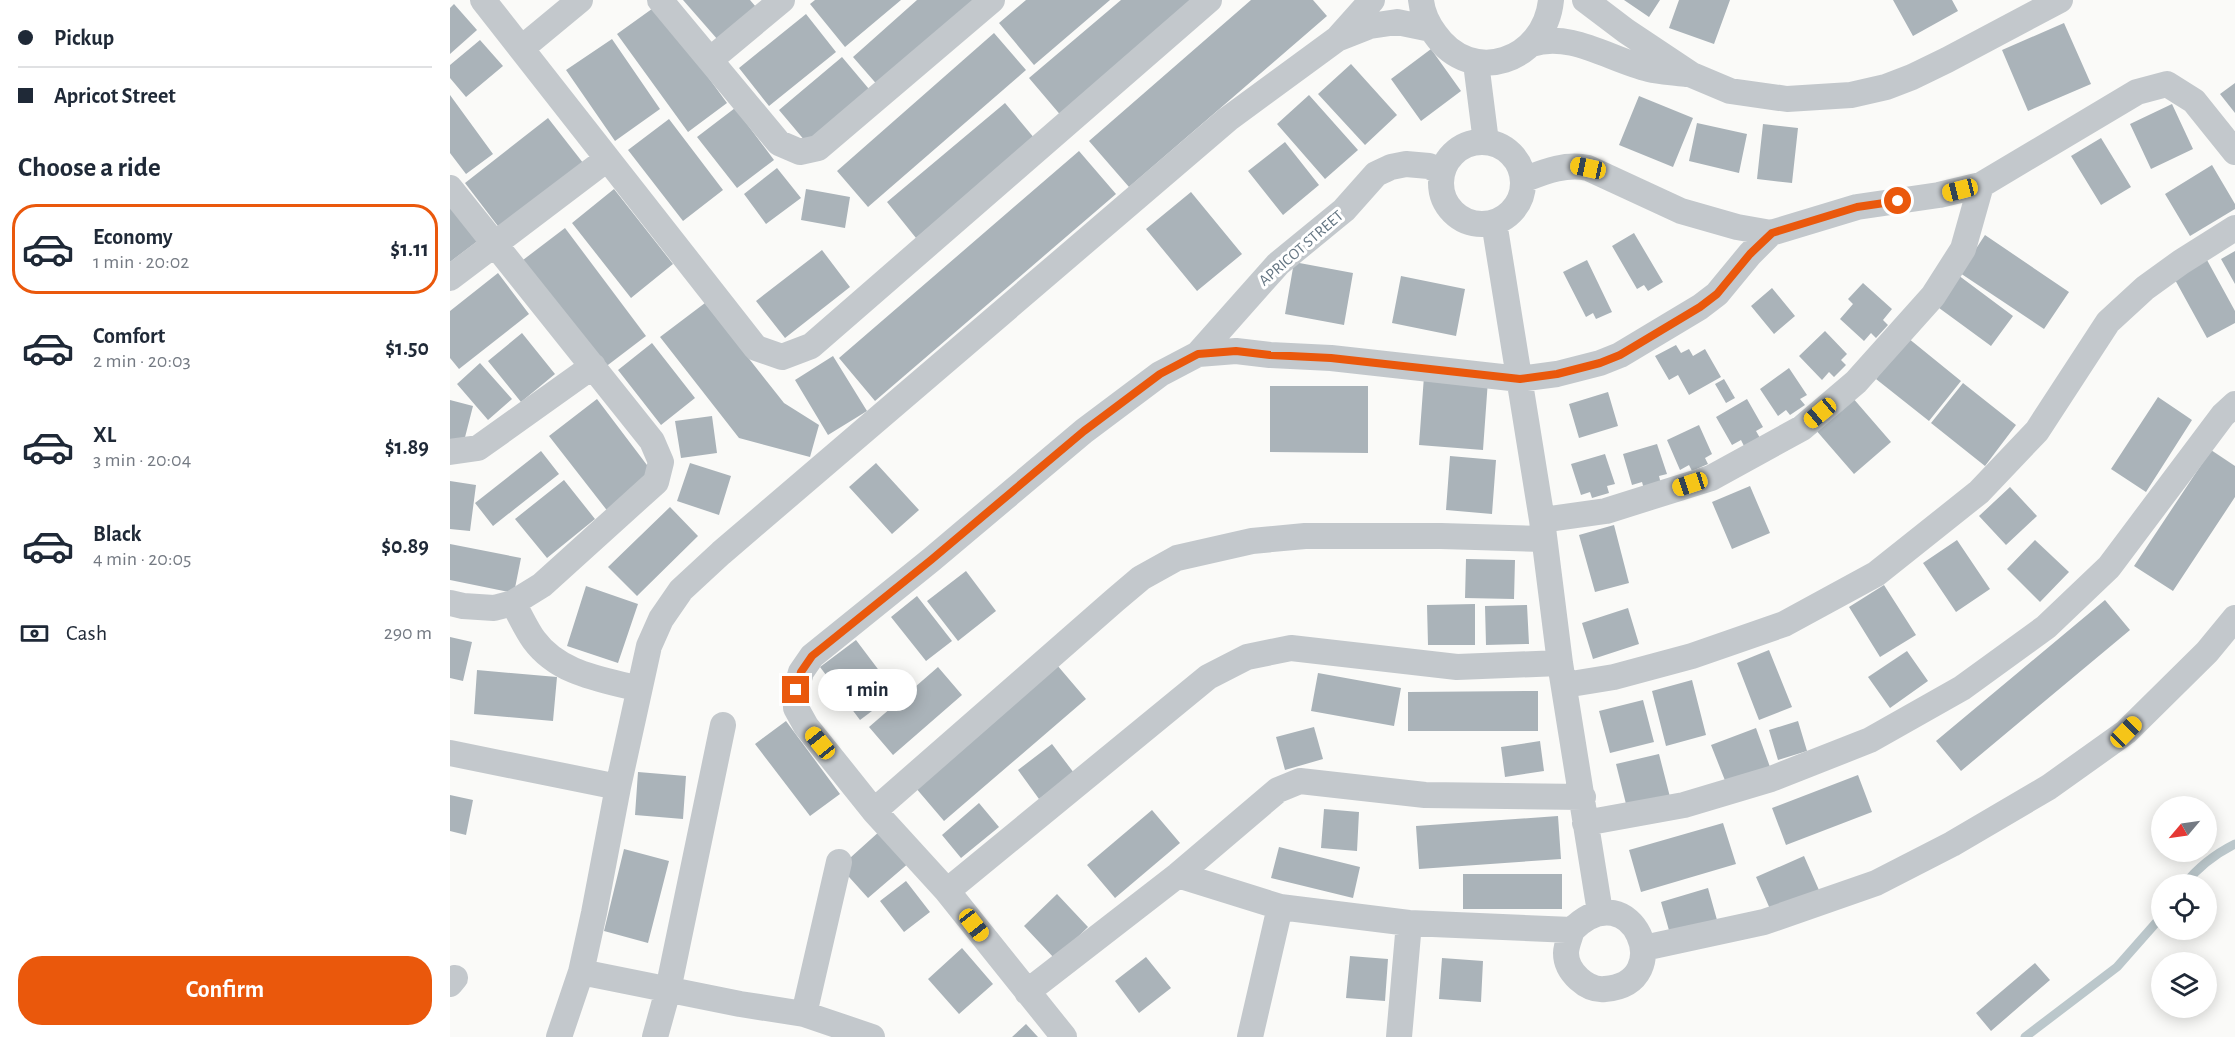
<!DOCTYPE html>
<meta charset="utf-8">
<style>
body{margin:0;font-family:"Alegreya Sans",sans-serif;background:#f6f6f7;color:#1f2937;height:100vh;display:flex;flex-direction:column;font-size:22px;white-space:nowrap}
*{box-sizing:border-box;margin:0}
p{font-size:20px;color:#747a83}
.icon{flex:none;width:33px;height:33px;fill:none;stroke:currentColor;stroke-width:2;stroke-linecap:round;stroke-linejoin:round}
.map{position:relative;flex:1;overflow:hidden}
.side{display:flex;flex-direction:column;background:#fff;width:450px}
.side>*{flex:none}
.top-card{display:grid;align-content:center;height:132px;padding:0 18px;background:#fff}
.needle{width:39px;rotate:241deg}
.buttons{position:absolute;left:1701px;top:796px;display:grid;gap:12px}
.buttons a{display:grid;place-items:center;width:66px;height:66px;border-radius:50%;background:#fff;box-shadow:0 3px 15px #0003;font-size:30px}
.end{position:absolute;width:27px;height:27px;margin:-14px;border:8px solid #ea580c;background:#fff;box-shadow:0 0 0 3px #fff}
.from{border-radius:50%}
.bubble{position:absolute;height:42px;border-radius:21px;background:#fff;box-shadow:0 3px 15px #0003;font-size:20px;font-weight:600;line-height:42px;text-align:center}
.car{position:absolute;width:18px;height:36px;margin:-18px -9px;border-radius:8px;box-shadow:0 0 4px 2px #0007;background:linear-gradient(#f5c518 24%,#345 0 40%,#f5c518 0 76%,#345 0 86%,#f5c518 0)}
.top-card b{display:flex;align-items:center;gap:21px;height:57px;font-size:22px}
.top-card b+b{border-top:2px solid #e0e1e3}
.top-card i{width:15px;height:15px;background:#1f2937}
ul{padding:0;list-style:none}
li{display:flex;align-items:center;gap:18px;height:90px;margin:0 12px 9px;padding:0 6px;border:3px solid transparent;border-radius:24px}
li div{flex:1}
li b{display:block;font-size:22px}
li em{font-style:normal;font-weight:600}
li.current{border-color:#ea580c}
li>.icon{width:54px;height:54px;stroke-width:1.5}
h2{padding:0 18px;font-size:27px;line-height:72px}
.pay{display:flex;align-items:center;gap:15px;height:66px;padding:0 18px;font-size:22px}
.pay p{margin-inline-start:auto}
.primary-button{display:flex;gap:12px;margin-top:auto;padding:12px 18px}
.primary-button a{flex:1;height:69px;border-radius:24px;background:#ea580c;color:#fff;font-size:24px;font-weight:600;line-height:69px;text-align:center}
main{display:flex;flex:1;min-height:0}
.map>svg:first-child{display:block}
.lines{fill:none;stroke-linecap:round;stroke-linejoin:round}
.stream{stroke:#bbc7cb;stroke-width:9}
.building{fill:#aab3b9}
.minor{stroke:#c3c8cc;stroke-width:26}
.route{stroke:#ea580c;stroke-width:8}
.labels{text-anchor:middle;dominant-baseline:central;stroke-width:6;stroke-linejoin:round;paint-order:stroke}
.street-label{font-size:16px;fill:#657683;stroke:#fff}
</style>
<main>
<section class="side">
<div class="top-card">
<b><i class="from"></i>Pickup</b>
<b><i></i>Apricot Street</b>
</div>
<h2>Choose a ride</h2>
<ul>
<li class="current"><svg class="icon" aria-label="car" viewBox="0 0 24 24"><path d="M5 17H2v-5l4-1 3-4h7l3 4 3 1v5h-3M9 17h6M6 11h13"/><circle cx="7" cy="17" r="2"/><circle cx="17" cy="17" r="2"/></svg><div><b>Economy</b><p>1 min · 20:02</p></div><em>$1.11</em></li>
<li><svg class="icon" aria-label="car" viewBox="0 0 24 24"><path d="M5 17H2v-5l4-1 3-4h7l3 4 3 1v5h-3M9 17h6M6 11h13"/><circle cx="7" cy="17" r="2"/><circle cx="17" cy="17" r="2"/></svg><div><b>Comfort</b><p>2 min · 20:03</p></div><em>$1.50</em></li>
<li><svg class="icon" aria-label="car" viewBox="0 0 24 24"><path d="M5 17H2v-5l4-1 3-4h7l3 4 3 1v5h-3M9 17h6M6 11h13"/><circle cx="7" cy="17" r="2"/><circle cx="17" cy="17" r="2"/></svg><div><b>XL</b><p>3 min · 20:04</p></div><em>$1.89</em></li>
<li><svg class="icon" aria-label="car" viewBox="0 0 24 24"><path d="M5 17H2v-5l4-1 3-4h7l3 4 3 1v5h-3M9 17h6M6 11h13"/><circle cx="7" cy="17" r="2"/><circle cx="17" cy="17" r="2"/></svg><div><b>Black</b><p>4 min · 20:05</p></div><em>$0.89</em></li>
</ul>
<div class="pay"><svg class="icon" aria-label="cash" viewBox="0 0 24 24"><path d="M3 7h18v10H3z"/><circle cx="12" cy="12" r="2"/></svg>Cash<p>290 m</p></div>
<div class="primary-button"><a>Confirm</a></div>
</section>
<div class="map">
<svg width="1785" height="1037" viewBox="0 0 1785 1037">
<rect width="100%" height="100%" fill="#fafaf8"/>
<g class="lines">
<path class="stream" d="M1734,885C1748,867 1765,854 1785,844
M1575,1037L1667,967L1712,916"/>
</g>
<path class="building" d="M233,0H300L306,7L268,40Z
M365,0H451L395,47L360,4Z
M467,0H530L430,88L403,57Z
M576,0H660L584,65L549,23Z
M671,0H752L613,118L579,78Z
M801,0H863L877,16L679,187L639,141Z
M1174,0H1210L1199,17Z
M1229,0H1280L1264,44L1219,28Z
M1443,0H1502L1508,11L1463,36Z
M4,4L27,30L0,54V8Z
M206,6L277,103L238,132L167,34Z
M356,14L386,52L319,106L289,68Z
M1614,23L1641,84L1578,111L1552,50Z
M544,33L576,70L418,207L387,171Z
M162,39L210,109L165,141L116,70Z
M30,40L53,66L16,97L0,78V65Z
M981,49L1011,91L971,121L941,79Z
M392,57L424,95L361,148L329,110Z
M901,64L947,115L915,145L868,94Z
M1785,83V113L1770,94Z
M0,95L43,154L16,174L0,153Z
M859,95L908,150L875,179L827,124Z
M1189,96L1243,118L1223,167L1169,145Z
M555,103L585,139L466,238L437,202Z
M1722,104L1743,149L1701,169L1680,124Z
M285,108L324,160L287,188L247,137Z
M98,118L137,168L54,234L15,183Z
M219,119L273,190L233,221L178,150Z
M1247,123L1297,134L1289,173L1239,161Z
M1313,124L1348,128L1342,183L1307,179Z
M1651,138L1681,187L1651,205L1621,156Z
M835,142L869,185L833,215L798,171Z
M629,151L666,194L425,401L389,358Z
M1762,165L1785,204V209L1740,236L1715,194Z
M327,168L351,198L316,224L294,194Z
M164,189L223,264L181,298L122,223Z
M356,189L400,197L395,228L351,220Z
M741,192L792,254L747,291L696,229Z
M0,201L29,240L0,262Z
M115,228L196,336L154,368L73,260Z
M1184,233L1213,282L1198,291L1194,285L1187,289L1162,246Z
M1535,235L1619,292L1594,329L1510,273Z
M372,250L400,287L335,338L306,301Z
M1785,251V284L1771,259Z
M1137,260L1162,312L1146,319L1143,313L1136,317L1113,272Z
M1757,260L1785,311V323L1757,338L1724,278Z
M844,262L903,273L894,325L835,314Z
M48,273L79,314L9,369L0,358V311Z
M1508,275L1563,316L1541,346L1485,305Z
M951,276L1015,289L1006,336L942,323Z
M1413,283L1442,309L1433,320L1438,325L1426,338L1421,333L1414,341L1390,319L1403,304L1398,299Z
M1322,288L1345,316L1324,334L1301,306Z
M255,303L334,403L369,425L360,457L289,438L210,337Z
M1375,331L1397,354L1391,360L1396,365L1384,377L1379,372L1372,380L1349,356Z
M72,333L105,374L71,402L38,361Z
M1458,338L1511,381L1479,421L1426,379Z
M202,343L245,398L211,425L168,370Z
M1226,345L1231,353L1239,349L1243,356L1255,349L1271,377L1239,395L1228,375L1219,380L1205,356Z
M383,356L417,411L378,435L345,380Z
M30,363L62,399L38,420L7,384Z
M1339,368L1357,395L1350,399L1355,405L1340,415L1336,410L1328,416L1310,389Z
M974,376L1038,380L1033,450L969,445Z
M1274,379L1285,398L1276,403L1265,384Z
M1513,383L1566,425L1535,466L1481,423Z
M820,386H918V453L820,452Z
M1158,392L1168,426L1129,438L1119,404Z
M1402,397L1441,442L1404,474L1365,429Z
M1708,397L1742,420L1696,492L1661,469Z
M147,399L206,477L159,513L99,436Z
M1297,399L1313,427L1306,431L1310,438L1294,446L1291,440L1282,445L1266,417Z
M0,400L23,406L12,449L0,446Z
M262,416L267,453L231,458L225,421Z
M1249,425L1262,454L1255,458L1258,464L1242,471L1239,465L1230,470L1217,440Z
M1207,444L1217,474L1209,476L1211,484L1194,489L1192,482L1182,485L1173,454Z
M1761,450L1785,466V497L1723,591L1684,566Z
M91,451L109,474L43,526L25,503Z
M1155,454L1165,484L1157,486L1159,493L1142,498L1140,492L1131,495L1121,464Z
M1000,456L1046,460L1042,514L996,510Z
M240,463L281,476L269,515L227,501Z
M426,463L469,510L442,534L399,487Z
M114,480L145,519L97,558L65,519Z
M0,481L26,485L20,531L0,529Z
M1300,486L1320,533L1282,549L1262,502Z
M1560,487L1587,516L1556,545L1529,516Z
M220,507L248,536L187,596L158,567Z
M1164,525L1179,583L1145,592L1129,535Z
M1507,540L1540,589L1506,612L1473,563Z
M1585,540L1619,572L1590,602L1557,569Z
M0,544L71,558L64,593L0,580Z
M1016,559L1065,560L1064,599L1015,598Z
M516,571L546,611L508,641L477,601Z
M1434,585L1466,635L1430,657L1399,607Z
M136,586L188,604L168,663L117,646Z
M467,596L502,641L476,661L441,617Z
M1655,600L1680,630L1511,771L1486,741Z
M1025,604V645H978L977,605Z
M1077,605L1079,644L1036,645L1035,606Z
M1178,608L1189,644L1143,659L1132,623Z
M0,637L22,642L13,681L0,678Z
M406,640L446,693L410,720L370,667Z
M1319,650L1342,707L1309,720L1287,663Z
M1457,651L1478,681L1440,708L1418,677Z
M607,665L636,699L494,821L465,787Z
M488,667L512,695L443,755L419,727Z
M27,670L107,677L103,721L24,714Z
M868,673L951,688L944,726L861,711Z
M1242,680L1256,735L1216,746L1202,691Z
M1088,691V731H958V692Z
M1193,700L1204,742L1160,753L1149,711Z
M336,721L390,794L360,816L305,744Z
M1348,721L1357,751L1328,760L1319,730Z
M864,727L873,759L835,770L826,737Z
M1306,728L1320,767L1276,783L1261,745Z
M1090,741L1094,771L1055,777L1051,747Z
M602,744L624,773L589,799L568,770Z
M1209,754L1220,797L1177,808L1166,764Z
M188,772L236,776L233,819L185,815Z
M1408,775L1422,812L1336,845L1322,808Z
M0,795L23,800L16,835L0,831Z
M529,803L549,827L511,858L492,835Z
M874,809L909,812L907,851L871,848Z
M702,810L730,843L665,898L637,865Z
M1108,816L1111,859L969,869L966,826Z
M1273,823L1286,864L1191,892L1179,850Z
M431,830L460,862L418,898L390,867Z
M829,847L910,867L903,898L821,878Z
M174,849L219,861L198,943L154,931Z
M1354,856L1372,897L1324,918L1306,877Z
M1013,874H1112V909H1013Z
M456,881L480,912L454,932L430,901Z
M1258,888L1269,927L1222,941L1211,902Z
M607,894L638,927L605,959L574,926Z
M512,948L543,984L509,1014L478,979Z
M900,956L938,959L935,1001L896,998Z
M696,957L721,988L689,1013L665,981Z
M992,958L1033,961L1031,1002L989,999Z
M1585,963L1600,980L1541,1031L1526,1013Z
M576,1024L588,1037H562Z"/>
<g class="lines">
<path class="minor" d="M33,0L306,348L332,357L361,346L759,0
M210,0L329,143L350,152L368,148L542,0
M971,0C972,12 977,23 985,34C1022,87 1095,61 1101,0
M1135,0L1176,31L1242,75L1280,91L1337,99L1401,95L1436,87L1462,77L1497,60L1610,0
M889,37L922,0
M1081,44C1122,31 1160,60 1199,69C1211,72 1224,72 1236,74
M72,48L130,0
M260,60L332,0
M1026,63L1036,142
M991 183a41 41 0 1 1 82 0a41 41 0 1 1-82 0Z
M1073,180C1094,172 1115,163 1138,168L1231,211L1287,227L1321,233
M1531,185L1687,92L1717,84L1744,101L1785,152
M0,188L202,441L211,462L206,482L92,585L63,603L44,608L13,606L0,603
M1044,222L1092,520L1110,663L1150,912
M0,278L157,159
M748,354L786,351L820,355L881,358L1070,379L1107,374L1150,363L1170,355L1250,307L1267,294L1300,254L1321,233L1407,207L1489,195L1531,185L1513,249L1483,296L1406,382L1352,428L1261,478L1156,511L1092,520
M0,452L28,448L143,366
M63,603C70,615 76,629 84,640C109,674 151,679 189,689
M1115,685L1164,677L1242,656L1334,624L1426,574L1529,492L1587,431L1658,322L1695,288L1731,262L1785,228
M0,753L168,787
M424,811L665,600L691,578L727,558L802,541L855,536H991L1094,539
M1135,823L1234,805L1321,779L1420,740L1512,688L1596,627L1659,567L1773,415L1785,404
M728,875L830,907L800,1037
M497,891L758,677L797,657L841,648L1007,667L1110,663
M830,907L959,923L1122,930C1182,870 1229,983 1155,989C1137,991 1116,972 1116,953C1116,946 1120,937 1122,930
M1194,948L1314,922L1426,883L1502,844L1599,787L1676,732L1757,652L1785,618
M131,972L290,1004L354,1014L422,1037
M0,984L5,978
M577,992L728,875L828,790L850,781L975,795L1133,797
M354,1014L389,862
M109,1037L131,972L144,913L168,787L199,646L211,619L231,590L271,553L778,119L887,39L920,26L947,22L981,29
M205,1037L218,990L273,725
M614,1037L497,891L424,811L356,726L346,708V690L351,672L362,656L481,560L634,431L710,374L748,354L828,264L894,210L926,174L941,167L956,164L979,166L991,172
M949,1037L959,923"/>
</g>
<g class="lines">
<path class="route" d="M346,690L351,672L362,656L481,560L634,431L710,374L748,354L786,351L820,355L881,358L1070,379L1107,374L1150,363L1170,355L1250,307L1267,294L1300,254L1322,233L1407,207L1448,201"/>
</g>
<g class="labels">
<g class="street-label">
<text transform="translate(851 248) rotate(-41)">APRICOT STREET</text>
</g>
</g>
</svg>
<div class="buttons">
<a><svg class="needle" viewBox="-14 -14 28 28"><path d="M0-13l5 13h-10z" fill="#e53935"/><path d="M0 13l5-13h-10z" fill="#747a83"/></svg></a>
<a><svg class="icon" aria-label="locate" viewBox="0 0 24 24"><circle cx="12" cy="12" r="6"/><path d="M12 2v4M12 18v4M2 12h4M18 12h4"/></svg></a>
<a><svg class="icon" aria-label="layers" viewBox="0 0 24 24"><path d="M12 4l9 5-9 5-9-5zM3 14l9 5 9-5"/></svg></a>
</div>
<i class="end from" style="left:1448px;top:201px"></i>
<i class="end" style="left:346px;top:690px"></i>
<div class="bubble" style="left:368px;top:669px;width:99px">1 min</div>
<i class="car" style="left:1138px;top:168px;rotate:282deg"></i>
<i class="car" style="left:1510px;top:190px;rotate:256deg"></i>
<i class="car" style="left:1370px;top:413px;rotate:230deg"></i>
<i class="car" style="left:1240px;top:484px;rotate:252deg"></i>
<i class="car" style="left:1676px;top:732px;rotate:45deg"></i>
<i class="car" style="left:370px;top:743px;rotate:321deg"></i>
<i class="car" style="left:524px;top:925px;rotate:142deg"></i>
</div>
</main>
